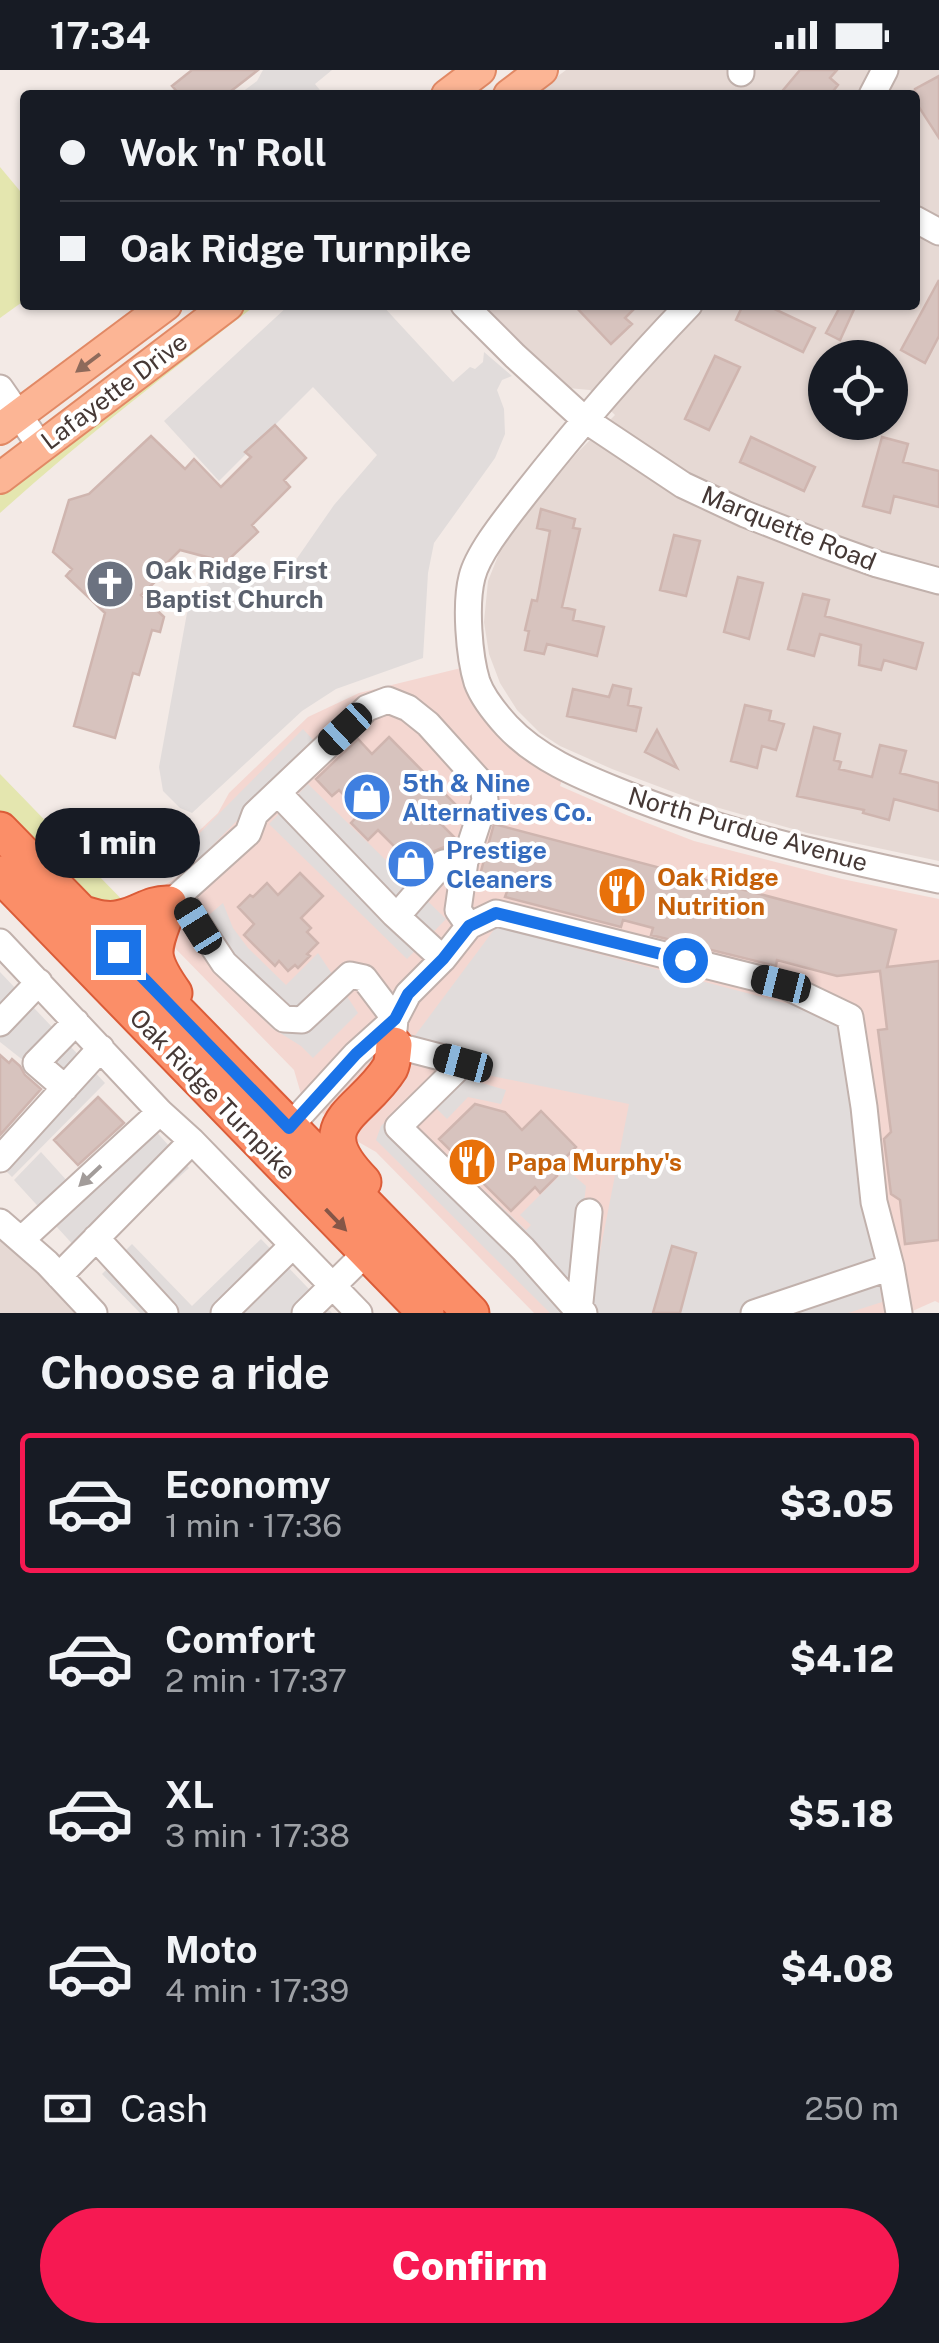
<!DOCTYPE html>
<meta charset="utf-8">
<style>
body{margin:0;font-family:"Public Sans",sans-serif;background:#20242c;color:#f1f3f6;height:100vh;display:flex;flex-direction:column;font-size:38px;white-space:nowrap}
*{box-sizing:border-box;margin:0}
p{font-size:32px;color:#9ea1a6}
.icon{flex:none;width:55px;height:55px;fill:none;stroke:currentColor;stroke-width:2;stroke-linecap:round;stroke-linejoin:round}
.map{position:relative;height:1243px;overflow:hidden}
.drawer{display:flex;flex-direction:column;background:#171b24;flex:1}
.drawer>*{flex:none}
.hud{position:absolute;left:20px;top:20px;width:900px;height:220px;border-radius:10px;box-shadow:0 2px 8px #0004;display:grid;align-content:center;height:220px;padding:0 40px;background:#171b24}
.buttons{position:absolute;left:808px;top:270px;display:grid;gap:20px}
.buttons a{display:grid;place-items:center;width:100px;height:100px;border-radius:50%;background:#171b24;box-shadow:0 2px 8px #0004;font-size:50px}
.end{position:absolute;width:45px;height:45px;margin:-22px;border:12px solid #1a73e8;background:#fff;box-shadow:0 0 0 5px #fff}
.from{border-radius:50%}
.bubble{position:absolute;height:70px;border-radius:35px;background:#171b24;box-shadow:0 2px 8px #0004;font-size:32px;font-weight:800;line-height:70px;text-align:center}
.car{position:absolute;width:30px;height:60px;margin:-30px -15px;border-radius:12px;box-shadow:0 0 8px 2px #0007;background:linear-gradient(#222 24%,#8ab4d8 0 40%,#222 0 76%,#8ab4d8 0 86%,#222 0)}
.hud b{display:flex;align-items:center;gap:35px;height:95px;font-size:38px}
.hud b+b{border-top:2px solid #363941}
.hud i{width:25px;height:25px;background:#f1f3f6}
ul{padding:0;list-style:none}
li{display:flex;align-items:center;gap:30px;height:140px;margin:0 20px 15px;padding:0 20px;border:5px solid transparent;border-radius:10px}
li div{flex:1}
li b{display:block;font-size:38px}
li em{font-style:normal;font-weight:800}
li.on{border-color:#f61952}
li>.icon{width:90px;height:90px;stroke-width:1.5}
h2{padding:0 40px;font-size:45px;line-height:120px}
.pay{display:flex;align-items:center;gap:25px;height:110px;padding:0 40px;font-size:38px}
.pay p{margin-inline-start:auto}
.primary-button{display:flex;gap:20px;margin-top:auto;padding:20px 40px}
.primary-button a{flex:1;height:115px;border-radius:60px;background:#f61952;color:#fff;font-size:40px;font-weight:800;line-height:115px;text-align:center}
.status{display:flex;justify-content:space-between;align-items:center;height:70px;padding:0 50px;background:#171b24;direction:ltr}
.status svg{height:28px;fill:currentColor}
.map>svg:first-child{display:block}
.residential{fill:#e6d9d4;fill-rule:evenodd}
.commercial{fill:#f4d7d1}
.green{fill:#e4e6af}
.parking{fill:#e1dcdb}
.building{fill:#d7c3be;stroke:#cfb5af;stroke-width:2.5}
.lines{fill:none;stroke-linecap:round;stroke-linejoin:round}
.minor-casing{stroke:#c1b1ac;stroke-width:29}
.major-casing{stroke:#e18965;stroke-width:34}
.highway-casing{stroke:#db5c38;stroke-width:39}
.minor{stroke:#fff;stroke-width:25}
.major{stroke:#fcb595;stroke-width:30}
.highway{stroke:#fb8e68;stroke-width:35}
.oneway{fill:#8e6a5b}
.oneway2{fill:#a29c9a}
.oneway3{fill:#855647}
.route{stroke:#1a73e8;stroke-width:12}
.labels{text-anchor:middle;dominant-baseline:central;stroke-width:8;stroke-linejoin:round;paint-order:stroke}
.street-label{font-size:25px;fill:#453835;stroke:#fff}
.worship-label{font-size:25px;font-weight:bold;fill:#5b616d;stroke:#fff;text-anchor:start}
.shop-label{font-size:25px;font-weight:bold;fill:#366cbe;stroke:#fff;text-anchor:start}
.food-label{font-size:25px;font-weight:bold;fill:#c56008;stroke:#fff;text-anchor:start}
</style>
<div class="status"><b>17:34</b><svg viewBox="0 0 49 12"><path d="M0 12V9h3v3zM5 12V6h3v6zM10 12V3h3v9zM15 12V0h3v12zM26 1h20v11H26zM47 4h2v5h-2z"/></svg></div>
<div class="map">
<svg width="939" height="1243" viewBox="0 0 939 1243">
<rect width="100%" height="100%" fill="#f3eae6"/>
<path class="residential" d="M566,0H939V791L807,763L705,734L612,699L560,676L540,663L517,640L500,613L489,584L484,552L488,511L500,481L520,451L577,383L615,345L590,320L568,318L498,253L483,235H915V25H533ZM825,288H890V352H825Z
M0,1167L30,1195L79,1243H0Z"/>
<path class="commercial" d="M461,598L484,648L518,684L538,699L562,710L560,716L629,746L694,771L842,809L939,829V1233L935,1231L908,1243H534L376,1082L348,1066L301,1024L294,1000L134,836L187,800L177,787L183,780L184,775L218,743L229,723L308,647L359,623Z"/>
<path class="green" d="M0,97L25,127V230L0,248Z
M248,235H256C169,302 82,369 0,443V425Z
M0,704L130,838L100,839L0,745Z"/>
<path class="parking" d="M263,0H332L315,14L324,25H238L257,11Z
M289,235H382L453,312L470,297L475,299L483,292L484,282L512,306L502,310L497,320L504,339L505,364L495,388L434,473L428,503L423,588L336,619L302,641L192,743L180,738L163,721L159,697L187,543L218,500L282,510L334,435L377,385L313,317L219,411L164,351Z
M303,659L315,672L197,791L185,778Z
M308,714L446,849L407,889L269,754Z
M223,833L233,858L248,878L286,915L318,883L358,943L313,988L301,976L272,958L213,898L189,862Z
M496,857L842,948L882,1232L848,1243H588L629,1034L399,987Z
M0,902L105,1013L12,1107L0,1095L57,1017L0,972Z
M464,1008L506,1020L501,1034L468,1027L447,1049L435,1037Z
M398,1039L526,1160L531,1155L520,1145L566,1099L586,1116L571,1243H550L376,1070L381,1056Z
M142,1046L189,1098L87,1190L14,1110L41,1082L69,1113Z
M261,1169L332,1243H140L102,1204L132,1174L192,1236Z"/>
<path class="building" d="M192,0H258L226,25H180L172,16Z
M800,0H837L830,8L838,15L830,25H779Z
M939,6V68L915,31V19Z
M939,210V266L925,293L901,280Z
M574,235H638L625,248L632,254L611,274Z
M743,235H766L815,258L803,282L736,250Z
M841,235H856L840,270L826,263Z
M715,286L740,297L709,360L685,349Z
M275,355L306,388L284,410L290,417L252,455L258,462L226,492L180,480L157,503L160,507L141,525L164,547L160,562L152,560L139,605L133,603L115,668L74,656L105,543L66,506L72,499L53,482L69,430L89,424L151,366L185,399L194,389L221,417L251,387L245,382Z
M751,367L815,397L804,421L740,392Z
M882,367L908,374L903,392L939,401V437L894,426L890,443L863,436Z
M541,439L575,449L573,458L580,459L562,537L575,540L573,550L604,557L597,586L547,574L544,584L525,580L529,561L525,560L532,530L537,531L550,461L537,458Z
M674,465L700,471L686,526L660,520Z
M738,507L763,513L749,569L724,562Z
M803,524L829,530L825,546L923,573L916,599L884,590L881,600L859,595L861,575L820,564L814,586L788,579Z
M613,615L631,619L628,635L641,638L636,661L567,646L573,619L609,627Z
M745,635L771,641L769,650L784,654L776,680L762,676L757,698L731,691Z
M814,657L840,664L834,690L841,692L839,699L872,707L880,675L906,681L900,703L939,713V741L894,729L889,750L863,743L864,740L797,726Z
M657,660L677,698L645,682Z
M389,667L456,735L439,752L455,768L454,773L432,782L410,806L394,790L401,783L378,760L368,770L351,753L361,742L339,720L332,726L316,709L358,669L372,684Z
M494,754L896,860L887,897L939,891V1170L905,1174L900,1130L891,1124L884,1069L891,1062L878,960L887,959L880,901L837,906L777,890L776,896L651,865L653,858L623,850L621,857L505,827L508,819L478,812Z
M300,803L323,826L301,848L311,858L307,862L318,873L307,884L310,886L298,898L295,895L288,901L279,891L275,896L244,865L254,854L238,837L250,825L253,827L267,813L278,825Z
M0,985L9,993L12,989L20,996L25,1005L41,1019L0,1065Z
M98,1027L124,1053L78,1095L54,1070Z
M475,1034L505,1042L522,1060L541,1041L576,1077L552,1101L557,1106L540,1123L535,1117L511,1141L439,1069Z
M672,1176L696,1183L680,1243H653Z"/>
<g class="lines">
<g class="minor-casing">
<path id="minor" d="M741,0V3
M872,25L885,0
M915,149L939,162
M464,235L515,286L584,349L683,415L745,444L824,475L877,494L939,511
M689,235C631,295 577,358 525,424C509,445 478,482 472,507C465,534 469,586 477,612C482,626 497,645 507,656C537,688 578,705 618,721C721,763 831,787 939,810
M0,318L41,377
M278,723L394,844L443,889
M179,825L224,893L284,949L302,950L350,905L364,908L395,949L394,960
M169,834L248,763L255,744L367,638L388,630L408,638L428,654L483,715L485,730L465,791L458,840L469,856
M397,846L443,793L466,789
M0,872L160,1042L192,1071L359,1243
M0,953L39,912
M394,975L463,993L398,1057L523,1179L579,1242L584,1243
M65,1018L36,993L76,952
M280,1067L356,984L395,949L408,924L443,889L469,856L496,843L781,914L850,947L864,1037L874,1132L891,1197L899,1243
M0,1089L101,978
M0,1152L47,1193L94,1243
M96,1168L165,1243
M21,1170L160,1042
M59,1206L192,1071
M579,1242L589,1142
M224,1243L293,1175
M305,1243L379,1170
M754,1243L891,1197"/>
</g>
<g class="major-casing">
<path id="major" d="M447,25L480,0
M509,25L542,0
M0,359L166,235
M0,408L228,235"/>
</g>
<g class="highway-casing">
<path id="highway" d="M0,760L471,1243
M0,804L426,1243
M80,843C93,847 107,852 121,848C139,845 150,833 169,834C154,879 145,882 174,923
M363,1112C305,1052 361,1045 390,998C393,992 393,983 394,975"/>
</g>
<use href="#minor" class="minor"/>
<use href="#major" class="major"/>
<use href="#highway" class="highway"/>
</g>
<defs><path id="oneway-solid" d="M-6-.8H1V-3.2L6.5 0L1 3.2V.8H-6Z" transform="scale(2.5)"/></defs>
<use class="oneway" href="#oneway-solid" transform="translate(88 293) rotate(143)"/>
<use class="oneway2" href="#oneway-solid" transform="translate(90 1106) rotate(137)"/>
<use class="oneway3" href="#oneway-solid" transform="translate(336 1150) rotate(46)"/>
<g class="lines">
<path class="route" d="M118,882L289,1058L356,984L395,949L408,924L443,889L469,856L496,843L685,890"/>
</g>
<defs>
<g id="church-disc" transform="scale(2.5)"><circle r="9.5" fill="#6b7280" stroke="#fff"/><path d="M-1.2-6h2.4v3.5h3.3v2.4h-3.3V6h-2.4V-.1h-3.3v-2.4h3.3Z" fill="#fff"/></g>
<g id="shop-disc" transform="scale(2.5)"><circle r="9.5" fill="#3f7fe0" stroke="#fff"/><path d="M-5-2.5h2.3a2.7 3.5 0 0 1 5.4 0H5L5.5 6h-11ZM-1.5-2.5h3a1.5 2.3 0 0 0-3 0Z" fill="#fff"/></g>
<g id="restaurant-disc" transform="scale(2.5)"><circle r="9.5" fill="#e8710a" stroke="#fff"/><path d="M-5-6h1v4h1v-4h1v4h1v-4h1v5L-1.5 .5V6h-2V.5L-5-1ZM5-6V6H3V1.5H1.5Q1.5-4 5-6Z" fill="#fff"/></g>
</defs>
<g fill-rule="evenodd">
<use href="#church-disc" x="110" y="514"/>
<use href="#shop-disc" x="367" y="727"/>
<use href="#shop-disc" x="411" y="794"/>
<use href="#restaurant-disc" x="622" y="821"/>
<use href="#restaurant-disc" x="472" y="1092"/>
</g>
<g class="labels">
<g class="street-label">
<text transform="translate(114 321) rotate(-37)">Lafayette Drive</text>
<text transform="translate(789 458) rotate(22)">Marquette Road</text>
<text transform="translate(748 759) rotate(16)">North Purdue Avenue</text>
<text transform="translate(213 1024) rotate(46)">Oak Ridge Turnpike</text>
</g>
<g class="worship-label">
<text x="145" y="500">Oak Ridge First<tspan x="145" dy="29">Baptist Church</tspan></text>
</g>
<g class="shop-label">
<text x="402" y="713">5th &amp; Nine<tspan x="402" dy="29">Alternatives Co.</tspan></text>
<text x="446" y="780">Prestige<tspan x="446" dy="29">Cleaners</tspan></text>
</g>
<g class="food-label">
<text x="657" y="807">Oak Ridge<tspan x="657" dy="29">Nutrition</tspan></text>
<text x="507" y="1092">Papa Murphy's</text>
</g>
</g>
</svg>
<div class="buttons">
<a><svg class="icon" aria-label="locate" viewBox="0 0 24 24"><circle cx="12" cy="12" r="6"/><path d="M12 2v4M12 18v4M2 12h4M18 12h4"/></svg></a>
</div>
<i class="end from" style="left:685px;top:890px"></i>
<i class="end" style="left:118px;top:882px"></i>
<div class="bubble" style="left:35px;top:738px;width:165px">1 min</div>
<i class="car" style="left:345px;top:659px;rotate:227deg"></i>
<i class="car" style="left:198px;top:856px;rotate:328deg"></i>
<i class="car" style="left:781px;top:914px;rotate:284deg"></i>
<i class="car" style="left:463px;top:993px;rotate:285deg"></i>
<div class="hud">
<b><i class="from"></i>Wok 'n' Roll</b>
<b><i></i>Oak Ridge Turnpike</b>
</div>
</div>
<section class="drawer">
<h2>Choose a ride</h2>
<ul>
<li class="on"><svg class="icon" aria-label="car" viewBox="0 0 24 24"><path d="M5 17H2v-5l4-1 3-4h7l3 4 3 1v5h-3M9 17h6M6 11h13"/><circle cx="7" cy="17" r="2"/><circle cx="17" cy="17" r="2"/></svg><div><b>Economy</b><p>1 min · 17:36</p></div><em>$3.05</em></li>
<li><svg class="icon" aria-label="car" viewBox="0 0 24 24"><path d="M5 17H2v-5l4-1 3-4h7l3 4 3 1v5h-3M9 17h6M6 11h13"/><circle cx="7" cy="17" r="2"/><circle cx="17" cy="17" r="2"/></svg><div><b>Comfort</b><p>2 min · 17:37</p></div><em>$4.12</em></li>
<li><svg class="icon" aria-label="car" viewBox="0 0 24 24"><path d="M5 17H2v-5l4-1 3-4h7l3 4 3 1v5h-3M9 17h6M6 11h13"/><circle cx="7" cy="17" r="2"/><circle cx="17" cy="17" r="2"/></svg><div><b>XL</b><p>3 min · 17:38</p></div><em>$5.18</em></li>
<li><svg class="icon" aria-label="car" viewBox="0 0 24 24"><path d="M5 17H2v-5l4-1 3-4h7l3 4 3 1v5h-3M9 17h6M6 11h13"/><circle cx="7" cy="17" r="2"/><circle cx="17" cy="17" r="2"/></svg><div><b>Moto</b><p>4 min · 17:39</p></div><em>$4.08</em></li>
</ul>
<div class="pay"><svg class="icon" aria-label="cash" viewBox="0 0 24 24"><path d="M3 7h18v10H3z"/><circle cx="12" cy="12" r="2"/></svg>Cash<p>250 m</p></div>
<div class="primary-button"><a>Confirm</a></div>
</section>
